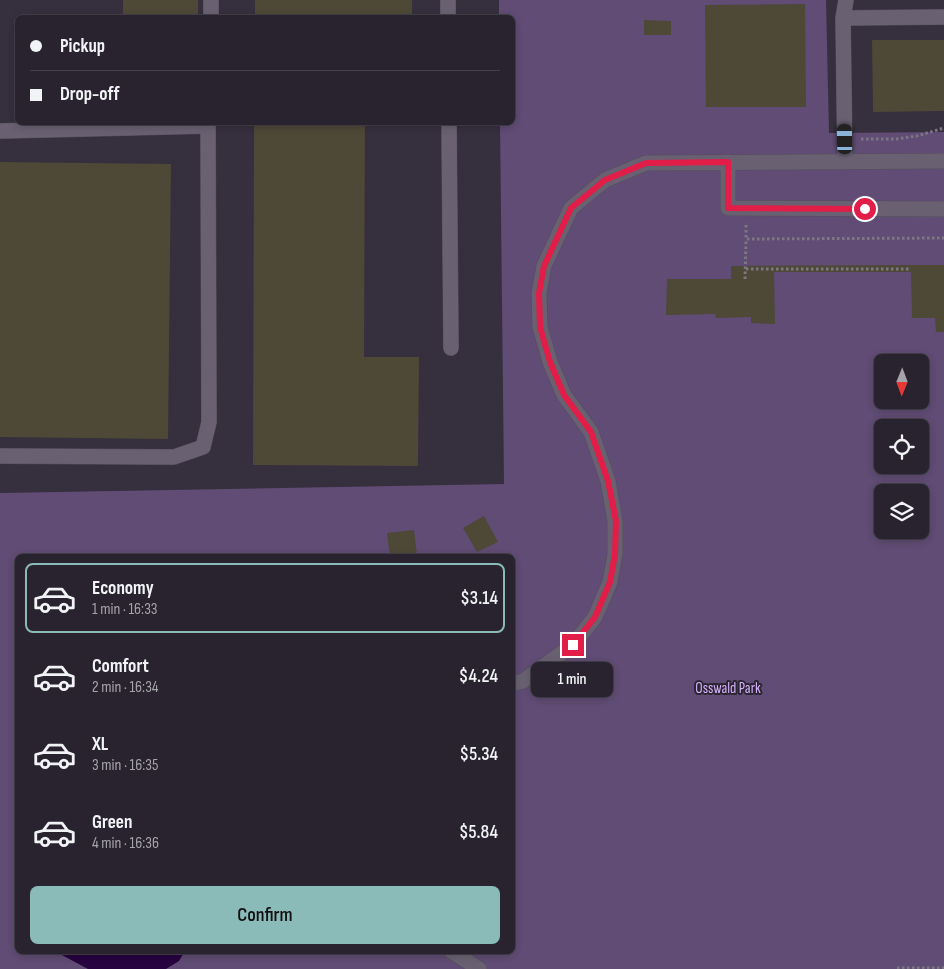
<!DOCTYPE html>
<meta charset="utf-8">
<style>
body{margin:0;font-family:"Sofia Sans Condensed",sans-serif;background:#302b36;color:#f1f3f6;height:100vh;display:flex;flex-direction:column;font-size:19px;white-space:nowrap}
*{box-sizing:border-box;margin:0}
p{font-size:16px;color:#a5a4aa}
.icon{flex:none;width:28px;height:28px;fill:none;stroke:currentColor;stroke-width:2;stroke-linecap:round;stroke-linejoin:round}
.map{position:relative;flex:1;overflow:hidden}
.drawer{position:absolute;left:15px;top:554px;width:500px;height:400px;display:flex;flex-direction:column;background:#28232e;border-radius:8px;box-shadow:0 2px 8px #0003,0 0 0 1px #44404a}
.drawer>*{flex:none}
.banner{position:absolute;left:15px;top:15px;width:500px;height:110px;border-radius:8px;box-shadow:0 2px 8px #0003,0 0 0 1px #44404a;display:grid;align-content:center;height:110px;padding:0 15px;background:#28232e}
.needle{width:32px;rotate:181deg}
.fabs{position:absolute;left:874px;top:354px;display:grid;gap:10px}
.fabs a{display:grid;place-items:center;width:55px;height:55px;border-radius:8px;background:#28232e;box-shadow:0 2px 8px #0003,0 0 0 1px #44404a;font-size:25px}
.end{position:absolute;width:22px;height:22px;margin:-11px;border:6px solid #e11d48;background:#fff;box-shadow:0 0 0 2px #fff}
.from{border-radius:50%}
.bubble{position:absolute;height:35px;border-radius:8px;background:#28232e;box-shadow:0 2px 8px #0003,0 0 0 1px #44404a;font-size:16px;font-weight:600;line-height:35px;text-align:center}
.car{position:absolute;width:15px;height:30px;margin:-15px -8px;border-radius:6px;box-shadow:0 0 4px 1px #0007;background:linear-gradient(#222 24%,#8ab4d8 0 40%,#222 0 76%,#8ab4d8 0 86%,#222 0)}
.banner b{display:flex;align-items:center;gap:18px;height:48px;font-size:19px}
.banner b+b{border-top:1px solid #44404a}
.banner i{width:12px;height:12px;background:#f1f3f6}
ul{padding:9px 0 0;list-style:none}
li{display:flex;align-items:center;gap:15px;height:70px;margin:0 10px 8px;padding:0 5px;border:2px solid transparent;border-radius:8px}
li div{flex:1}
li b{display:block;font-size:19px}
li em{font-style:normal;font-weight:600}
li.current{border-color:#8bbbb9}
li>.icon{width:45px;height:45px;stroke-width:1.5}
.primary-button{display:flex;gap:10px;margin-top:auto;padding:10px 15px}
.primary-button a{flex:1;height:58px;border-radius:8px;background:#8bbbb9;color:#111;font-size:20px;font-weight:600;line-height:58px;text-align:center}
.map>svg:first-child{display:block}
.green{fill:#604c74;fill-rule:evenodd}
.water{fill:#27033f}
.building{fill:#4e4837}
.lines{fill:none;stroke-linecap:round;stroke-linejoin:round}
.minor-casing{stroke:#544e5b;stroke-width:16}
.path{stroke:#7d7784;stroke-width:3;stroke-dasharray:2.5 2.5;stroke-linecap:butt}
.minor{stroke:#696172;stroke-width:15}
.route{stroke:#e11d48;stroke-width:6}
.labels{text-anchor:middle;dominant-baseline:central;stroke-width:4;stroke-linejoin:round;paint-order:stroke}
.park-label{font-size:15px;fill:#d6b2fb;stroke:#2c2534}
</style>
<div class="map">
<svg width="944" height="969" viewBox="0 0 944 969">
<rect width="100%" height="100%" fill="#362f3e"/>
<path class="green" d="M499,0H826L829,133L944,132V969H0V493L504,484L500,123L512,122V18L499,17ZM882,362H920V400H882ZM882,428H920V465H882ZM882,492H920V530H882ZM18,556H512V951H18Z"/>
<path class="water" d="M58,951H185L179,961L166,969H88L60,954Z"/>
<path class="building" d="M123,0H198V18H123Z
M255,0H412V18H255Z
M805,4L806,107H706L705,5Z
M644,20L671,21V35H644Z
M872,40H944V111L873,112Z
M254,122H365L364,357H419L418,466L253,465Z
M0,162L171,164L168,439L0,437Z
M912,265H944V332H936L935,318H912L911,272H774L775,324L751,323V317L716,318L715,314L666,315L667,279H731V266Z
M484,516L498,542L477,552L463,528Z
M414,530L417,556H390L387,533Z"/>
<g class="lines">
<g class="minor-casing">
<path id="minor" d="M211,0V18
M448,0V18
M843,18L944,17
M449,122L451,348
M0,131L208,126
M728,162V208L944,209
M845,162L843,18L846,0
M0,456L174,457L203,447L209,422L208,122
M512,684L523,681L573,645L595,617L610,582L615,554V521L608,481L591,432L564,395L550,362L540,327L539,293L544,266L571,208L605,180L646,163L944,161
M451,951L479,969"/>
</g>
<path class="path" d="M861,139H896L917,136L944,128
M746,225V239L944,238
M746,269H911
M745,279L746,239
M897,968H944"/>
<use href="#minor" class="minor"/>
</g>
<g class="lines">
<path class="route" d="M573,645L595,617L610,582L615,554L616,521L608,481L591,432L564,395L550,362L540,327L539,293L544,266L571,208L605,180L646,163L728,162V208L865,209"/>
</g>
<g class="labels">
<g class="park-label">
<text x="728" y="688">Osswald Park</text>
</g>
</g>
</svg>
<div class="fabs">
<a><svg class="needle" viewBox="-14 -14 28 28"><path d="M0-13l5 13h-10z" fill="#e53935"/><path d="M0 13l5-13h-10z" fill="#a5a4aa"/></svg></a>
<a><svg class="icon" aria-label="locate" viewBox="0 0 24 24"><circle cx="12" cy="12" r="6"/><path d="M12 2v4M12 18v4M2 12h4M18 12h4"/></svg></a>
<a><svg class="icon" aria-label="layers" viewBox="0 0 24 24"><path d="M12 4l9 5-9 5-9-5zM3 14l9 5 9-5"/></svg></a>
</div>
<i class="end from" style="left:865px;top:209px"></i>
<i class="end" style="left:573px;top:645px"></i>
<div class="bubble" style="left:531px;top:662px;width:82px">1 min</div>
<i class="car" style="left:845px;top:139px;rotate:359deg"></i>
<div class="banner">
<b><i class="from"></i>Pickup</b>
<b><i></i>Drop-off</b>
</div>
<section class="drawer">
<ul>
<li class="current"><svg class="icon" aria-label="car" viewBox="0 0 24 24"><path d="M5 17H2v-5l4-1 3-4h7l3 4 3 1v5h-3M9 17h6M6 11h13"/><circle cx="7" cy="17" r="2"/><circle cx="17" cy="17" r="2"/></svg><div><b>Economy</b><p>1 min · 16:33</p></div><em>$3.14</em></li>
<li><svg class="icon" aria-label="car" viewBox="0 0 24 24"><path d="M5 17H2v-5l4-1 3-4h7l3 4 3 1v5h-3M9 17h6M6 11h13"/><circle cx="7" cy="17" r="2"/><circle cx="17" cy="17" r="2"/></svg><div><b>Comfort</b><p>2 min · 16:34</p></div><em>$4.24</em></li>
<li><svg class="icon" aria-label="car" viewBox="0 0 24 24"><path d="M5 17H2v-5l4-1 3-4h7l3 4 3 1v5h-3M9 17h6M6 11h13"/><circle cx="7" cy="17" r="2"/><circle cx="17" cy="17" r="2"/></svg><div><b>XL</b><p>3 min · 16:35</p></div><em>$5.34</em></li>
<li><svg class="icon" aria-label="car" viewBox="0 0 24 24"><path d="M5 17H2v-5l4-1 3-4h7l3 4 3 1v5h-3M9 17h6M6 11h13"/><circle cx="7" cy="17" r="2"/><circle cx="17" cy="17" r="2"/></svg><div><b>Green</b><p>4 min · 16:36</p></div><em>$5.84</em></li>
</ul>
<div class="primary-button"><a>Confirm</a></div>
</section>
</div>
